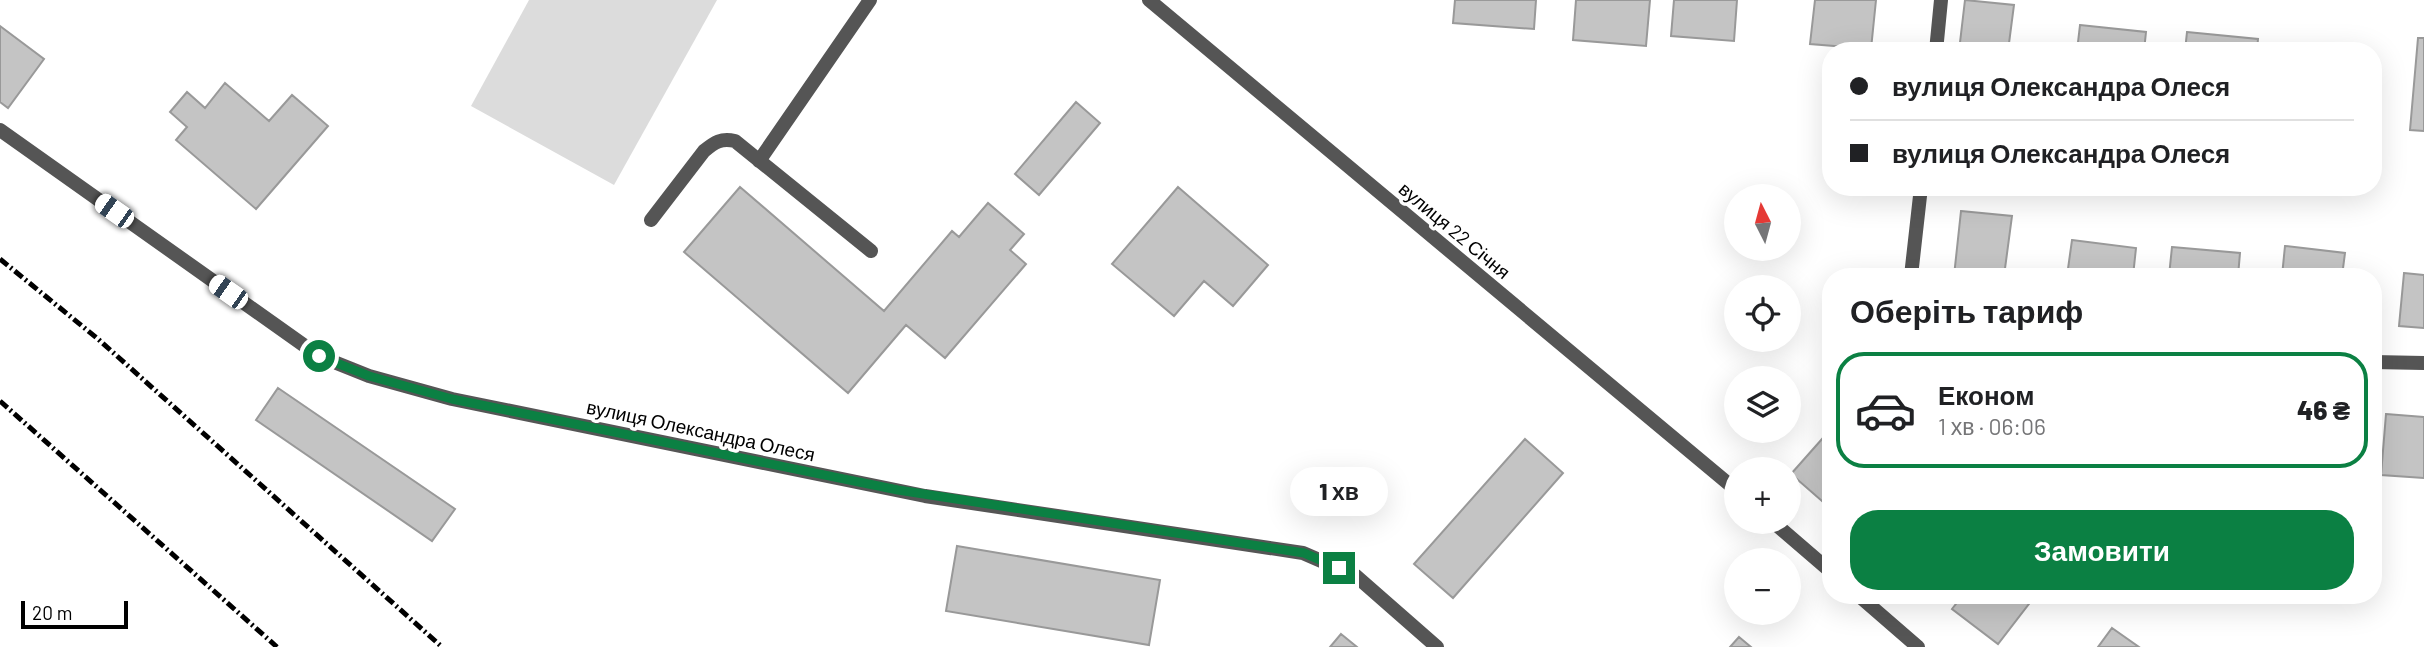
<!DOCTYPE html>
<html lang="uk">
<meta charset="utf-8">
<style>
body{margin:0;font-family:Barlow,sans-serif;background:#f6f6f6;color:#202124;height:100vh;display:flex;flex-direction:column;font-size:26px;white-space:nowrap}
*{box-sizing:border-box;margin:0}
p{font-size:23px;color:#757577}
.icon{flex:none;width:38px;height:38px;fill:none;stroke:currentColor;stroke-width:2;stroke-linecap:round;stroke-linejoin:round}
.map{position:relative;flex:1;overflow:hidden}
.panel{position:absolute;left:1822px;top:268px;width:560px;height:336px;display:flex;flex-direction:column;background:#fff;border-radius:28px;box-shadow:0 7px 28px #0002}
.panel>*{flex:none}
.guide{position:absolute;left:1822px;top:42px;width:560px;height:154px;border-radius:28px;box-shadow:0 7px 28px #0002;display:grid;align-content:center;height:154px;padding:0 28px;background:#fff}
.needle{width:46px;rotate:354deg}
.controls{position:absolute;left:1724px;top:184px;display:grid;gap:14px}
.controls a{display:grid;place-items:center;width:77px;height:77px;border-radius:50%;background:#fff;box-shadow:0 7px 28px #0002;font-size:35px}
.scale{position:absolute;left:21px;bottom:18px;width:107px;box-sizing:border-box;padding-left:7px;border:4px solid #000;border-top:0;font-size:19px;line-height:24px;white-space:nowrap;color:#000;-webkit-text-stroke:5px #fff;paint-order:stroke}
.end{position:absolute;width:32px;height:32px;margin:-16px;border:9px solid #0b8043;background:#fff;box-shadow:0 0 0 4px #fff}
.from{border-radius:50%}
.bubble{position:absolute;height:49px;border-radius:24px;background:#fff;box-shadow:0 7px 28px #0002;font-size:23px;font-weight:800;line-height:49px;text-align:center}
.car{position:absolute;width:21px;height:42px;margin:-21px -10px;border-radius:9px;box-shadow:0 0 5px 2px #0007;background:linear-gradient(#fff 24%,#345 0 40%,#fff 0 76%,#345 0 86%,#fff 0)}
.guide b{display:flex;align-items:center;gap:24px;height:66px;font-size:26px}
.guide b+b{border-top:2px solid #e0e0e0}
.guide i{width:18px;height:18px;background:#202124}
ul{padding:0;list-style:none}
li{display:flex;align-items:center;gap:21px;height:116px;margin:0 14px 10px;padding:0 14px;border:4px solid transparent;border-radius:28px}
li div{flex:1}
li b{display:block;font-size:26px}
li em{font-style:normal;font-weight:800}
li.current{border-color:#0b8043}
li>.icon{width:63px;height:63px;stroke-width:1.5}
h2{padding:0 28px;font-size:32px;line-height:84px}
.action{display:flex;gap:14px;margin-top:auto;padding:14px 28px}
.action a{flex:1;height:80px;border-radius:28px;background:#0b8043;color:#fff;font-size:28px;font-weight:800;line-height:80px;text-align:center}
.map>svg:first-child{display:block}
.green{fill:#dcdcdc}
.building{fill:#c4c4c4;stroke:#999;stroke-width:2}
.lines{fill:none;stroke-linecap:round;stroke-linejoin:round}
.service{stroke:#555;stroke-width:14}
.minor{stroke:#555;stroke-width:14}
.tertiary{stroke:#555;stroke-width:14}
.rail{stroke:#000;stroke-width:5;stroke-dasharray:10 3.5 2 3.5;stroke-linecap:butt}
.route{stroke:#0b8043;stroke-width:9}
.labels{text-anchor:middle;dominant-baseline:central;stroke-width:7;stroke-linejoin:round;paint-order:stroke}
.street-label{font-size:19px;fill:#000;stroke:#fff}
</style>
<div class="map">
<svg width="2424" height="647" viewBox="0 0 2424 647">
<rect width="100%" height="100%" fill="#fff"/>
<path class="green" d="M529,0H717L614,185L471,106Z"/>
<path class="building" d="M1455,0H1536L1534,29L1453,23Z
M1576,0H1650L1646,46L1573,40Z
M1674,0H1737L1734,41L1671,36Z
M1815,0H1876L1871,49L1810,44Z
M1965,0L2014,5L2008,51H1959Z
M2080,25L2146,32L2144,51H2077Z
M0,26L44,59L8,108L0,102Z
M2187,32L2258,39L2257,51H2185Z
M2418,38H2424V131L2410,130Z
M225,83L269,121L292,95L328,126L256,209L176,140L187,127L170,112L187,92L205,108Z
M1076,102L1100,123L1039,195L1015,174Z
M740,187L884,311L952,231L959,237L988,203L1024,234L1010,250L1026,264L945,358L906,325L848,393L684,252Z
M1178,187L1268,265L1233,306L1204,281L1174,316L1112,264Z
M1961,211L2012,216L2004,276H1954Z
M2072,240L2136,248L2133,276H2067Z
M2285,246L2345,253L2342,276H2282Z
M2172,247L2240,253L2238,276H2169Z
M2404,273L2424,275V328L2399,326Z
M278,388L455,509L432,541L256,420Z
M2386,414L2424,417V478L2381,475Z
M1830,430V508L1791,474Z
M1525,439L1563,473L1453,598L1414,564Z
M957,546L1160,580L1149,645L946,611Z
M1963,595H2033L2035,596L1998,644L1952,609Z
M2112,628L2139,647H2098Z
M1341,634L1357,647H1330Z
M1739,637L1751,647H1730Z"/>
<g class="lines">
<path class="service" d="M759,161L870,0
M651,220L704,151C715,142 721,138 735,141L871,251"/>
<path class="minor" d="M1936,51L1941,0
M0,130L319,356L369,376L452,399L925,496L1303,553L1356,576L1437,647
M1911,276L1921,187
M2373,362L2424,363"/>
<path class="tertiary" d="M1149,0L1736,490
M1773,522L1830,571
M1858,595L1918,647"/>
<path class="rail" d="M0,259L98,339L442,647
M0,401L277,647"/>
</g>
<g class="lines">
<path class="route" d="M319,356L369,376L452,399L898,490L1304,553L1339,568"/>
</g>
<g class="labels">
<g class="street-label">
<text transform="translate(1455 230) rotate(40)">вулиця 22 Січня</text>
<text transform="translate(701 430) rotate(12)">вулиця Олександра Олеся</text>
</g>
</g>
</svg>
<div class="controls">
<a><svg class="needle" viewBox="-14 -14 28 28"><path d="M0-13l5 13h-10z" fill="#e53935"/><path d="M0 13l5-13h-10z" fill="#757577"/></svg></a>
<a><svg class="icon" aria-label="locate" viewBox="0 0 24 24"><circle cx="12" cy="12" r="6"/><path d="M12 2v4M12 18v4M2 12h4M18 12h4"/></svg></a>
<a><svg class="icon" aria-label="layers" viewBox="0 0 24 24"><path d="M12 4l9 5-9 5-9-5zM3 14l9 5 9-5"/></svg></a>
<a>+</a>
<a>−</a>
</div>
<div class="scale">20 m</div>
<i class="end from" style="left:319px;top:356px"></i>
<i class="end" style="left:1339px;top:568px"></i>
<div class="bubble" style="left:1290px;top:467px;width:98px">1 хв</div>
<i class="car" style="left:114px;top:211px;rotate:305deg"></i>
<i class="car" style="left:228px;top:292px;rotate:305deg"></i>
<div class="guide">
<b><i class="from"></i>вулиця Олександра Олеся</b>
<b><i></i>вулиця Олександра Олеся</b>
</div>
<section class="panel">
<h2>Оберіть тариф</h2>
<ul>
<li class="current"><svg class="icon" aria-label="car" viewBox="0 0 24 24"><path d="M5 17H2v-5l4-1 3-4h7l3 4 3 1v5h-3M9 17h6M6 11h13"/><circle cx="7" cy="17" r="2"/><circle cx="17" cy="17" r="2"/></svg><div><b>Економ</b><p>1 хв · 06:06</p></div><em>46 ₴</em></li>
</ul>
<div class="action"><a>Замовити</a></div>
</section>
</div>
